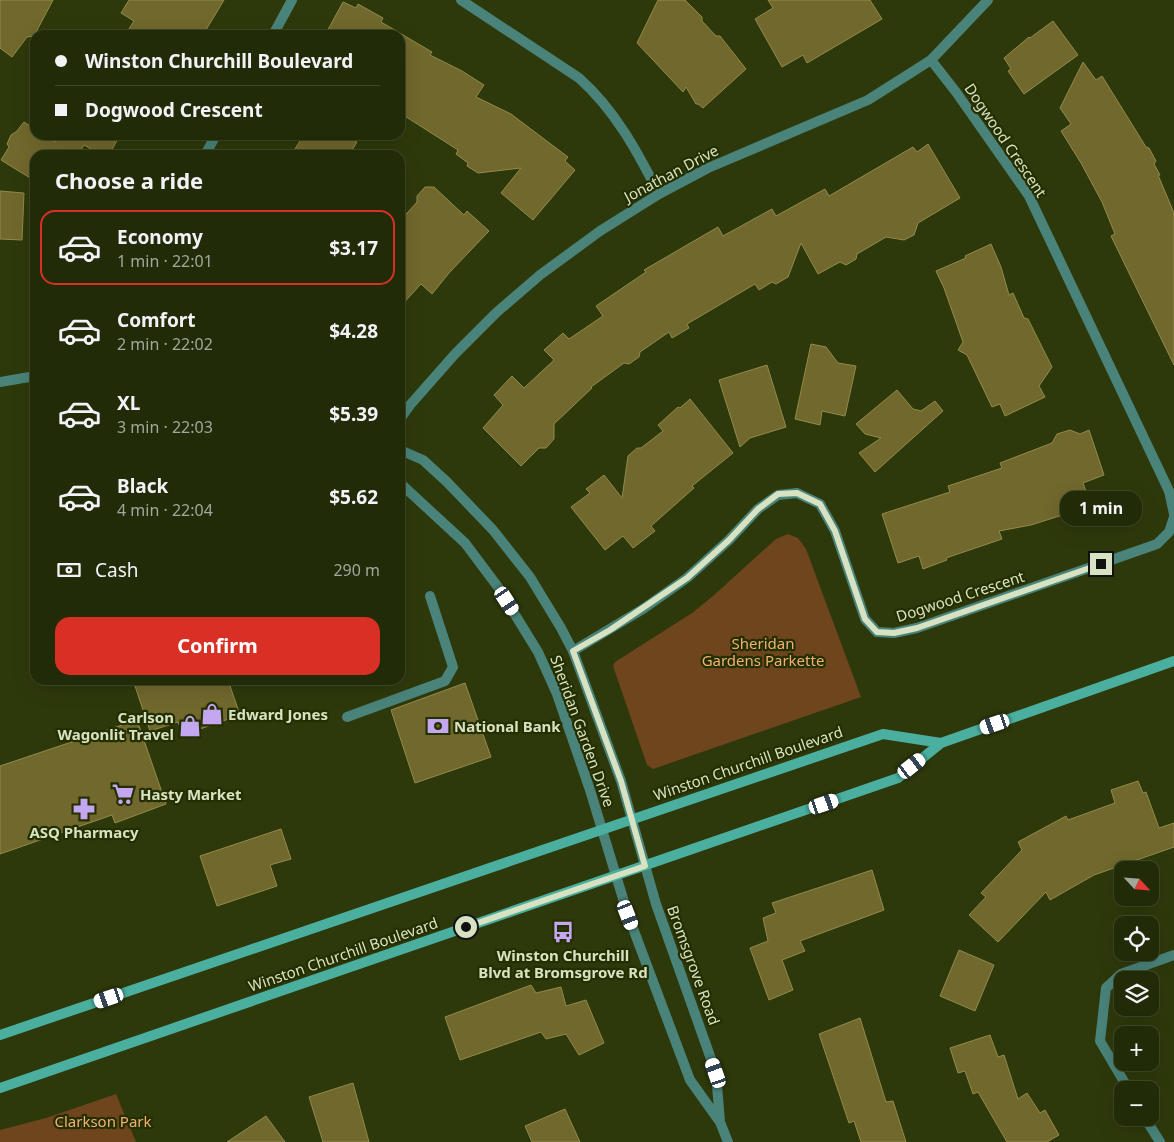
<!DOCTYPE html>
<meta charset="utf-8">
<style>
body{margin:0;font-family:"Noto Sans",sans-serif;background:#2e3716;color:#f1f3f6;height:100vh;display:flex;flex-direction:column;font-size:19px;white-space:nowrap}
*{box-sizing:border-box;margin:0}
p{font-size:16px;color:#a2a79c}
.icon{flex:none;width:28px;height:28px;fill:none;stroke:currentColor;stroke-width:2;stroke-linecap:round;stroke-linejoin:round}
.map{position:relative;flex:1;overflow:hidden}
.panel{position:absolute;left:30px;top:150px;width:375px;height:535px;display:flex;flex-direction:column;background:#222b08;border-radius:15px;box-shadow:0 5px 20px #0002,0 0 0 1px #3f4729}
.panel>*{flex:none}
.banner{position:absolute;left:30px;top:30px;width:375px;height:110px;border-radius:15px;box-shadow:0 5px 20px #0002,0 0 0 1px #3f4729;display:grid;align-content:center;height:110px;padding:0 25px;background:#222b08}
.needle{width:32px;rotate:116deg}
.buttons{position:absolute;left:1114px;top:861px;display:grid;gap:10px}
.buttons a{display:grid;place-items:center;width:45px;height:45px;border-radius:10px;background:#222b08;box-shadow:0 5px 20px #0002,0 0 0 1px #3f4729;font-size:25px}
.end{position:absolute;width:22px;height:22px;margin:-11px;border:6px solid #d7e2c2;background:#111;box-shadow:0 0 0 2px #111}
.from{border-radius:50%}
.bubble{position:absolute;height:35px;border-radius:15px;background:#222b08;box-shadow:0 5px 20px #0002,0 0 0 1px #3f4729;font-size:16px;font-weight:700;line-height:35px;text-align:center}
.car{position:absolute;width:15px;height:30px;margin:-15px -8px;border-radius:6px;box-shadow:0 0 4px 1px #0007;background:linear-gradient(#fff 24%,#345 0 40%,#fff 0 76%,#345 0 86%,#fff 0)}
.banner b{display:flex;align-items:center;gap:18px;height:48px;font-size:19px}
.banner b+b{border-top:1px solid #3f4729}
.banner i{width:12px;height:12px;background:#f1f3f6}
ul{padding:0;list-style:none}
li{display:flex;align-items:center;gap:15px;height:75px;margin:0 10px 8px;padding:0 15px;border:2px solid transparent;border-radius:15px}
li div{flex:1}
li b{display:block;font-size:19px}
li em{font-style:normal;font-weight:700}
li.current{border-color:#d93025}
li>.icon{width:45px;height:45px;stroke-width:1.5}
h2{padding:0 25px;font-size:22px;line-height:60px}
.pay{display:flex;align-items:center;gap:12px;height:55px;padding:0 25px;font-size:19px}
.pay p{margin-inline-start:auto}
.button{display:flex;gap:10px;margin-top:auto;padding:10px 25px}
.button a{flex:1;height:58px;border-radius:15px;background:#d93025;color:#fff;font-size:20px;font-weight:700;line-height:58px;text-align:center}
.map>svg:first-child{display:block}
.green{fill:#6e451d}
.building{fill:#70682c;stroke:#938b4b}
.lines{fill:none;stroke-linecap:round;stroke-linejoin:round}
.service{stroke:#498379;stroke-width:10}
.minor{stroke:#498379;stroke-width:10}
.tertiary{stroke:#498379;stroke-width:10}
.secondary{stroke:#4bafa0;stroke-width:10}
.route{stroke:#d7e2c2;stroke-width:6}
.labels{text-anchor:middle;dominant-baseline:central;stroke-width:4.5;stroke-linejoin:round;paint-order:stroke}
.street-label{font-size:15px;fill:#d7e2c2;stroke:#242f00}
.park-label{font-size:15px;fill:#f4b073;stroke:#242f00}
.poi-label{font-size:15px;font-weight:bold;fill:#d7e2c2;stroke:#242f00;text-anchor:start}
</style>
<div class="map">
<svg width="1174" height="1142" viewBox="0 0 1174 1142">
<rect width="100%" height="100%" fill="#2e390b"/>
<path class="green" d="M788,534L798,538L806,549L861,697L653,769L647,765L613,666L615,662L692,613L713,596L776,539Z
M116,1094L136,1142H0V1130L46,1118Z"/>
<path class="building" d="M0,0H53L34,36L27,37L12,57L0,48Z
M129,0H224L203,35H125L134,21L121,13Z
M658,0H685L702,17V21L716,36H720L746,69L703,108L698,104H696L686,87L683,92L637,43Z
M768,0H870L882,19L807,63L803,55L782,67L755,19L773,8Z
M343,2L356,8L358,4L383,18L381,22L432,52L430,55L462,71L484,85L476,97L511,114L568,157L565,161L575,170L533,220L501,193L521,168L478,173L467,166L468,163L456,154L458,150L400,113V35H325Z
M1053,21L1078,55L1024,94L1008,71L1011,69L1004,58L1029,37L1030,38Z
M1083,62L1096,80L1102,76L1146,147L1149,148L1156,161L1154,164L1160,175H1158L1174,213V365L1111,236L1115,234L1102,202L1081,163L1061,131L1071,124L1060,108Z
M24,122L35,129V135H44L55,142L59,135H120L109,155H101L84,145L78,155H35V181L1,160L9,147L7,144L11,135L17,131Z
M304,135H345L357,142L349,155H291Z
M928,144L960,198L918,223L914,235L904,240L886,237L857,254L856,259L846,265L840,262L818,274L801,243L788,277L776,284L772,282L759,290L755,284L687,324L689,328L672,338L669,332L640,352L639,357L629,364L624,363L591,387L592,388L554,424V439L546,448H539L521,466L483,428L503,405L494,395L512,376L524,388L554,360L544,350L563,333L569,339L603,316L596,306L646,272L644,270L718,227L723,236L772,209L776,216L825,189L829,196L913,147L917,152Z
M425,187H434L464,215L467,211L489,231L449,273L432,294L421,284L400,307V221L417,202V196Z
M0,191L24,193L22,240L0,239Z
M991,244L1001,267L1009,295L1013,293L1024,318L1028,319L1052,367L1039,386L1045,397L1005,416L1000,404L992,407L967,355L958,350L963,342L944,288L936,271L966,258L965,256Z
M811,344L826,347L838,363L856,366L845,416L822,411L820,425L795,419Z
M767,365L786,427L750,438L740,447L719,380Z
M897,390L913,409L921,411L935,401L943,411L875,472L859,453L881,438L865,434L856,424Z
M690,399L733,453L692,486L694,488L651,526L655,531L633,548L623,536L605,550L571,507L590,493L586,489L604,475L622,498L628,456L637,448H641L663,431L658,425L678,407L680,408Z
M1070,430L1080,434L1089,430L1104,475L1083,483L1091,506L1031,525L999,531L1002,539L946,558L947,560L923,569L919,556L898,563L882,514L950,492L948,486L1002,468L1000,463L1052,443L1057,434Z
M133,680H228L240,715L183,735L178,722L150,731Z
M465,683L491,757L415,783L391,710Z
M137,720L166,804L115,823L112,815L0,854V766Z
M1138,781L1143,793L1146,792L1159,828L1174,823V847L1094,875L1050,900L1046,892L998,942L969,915L986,897L981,893L1022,850L1018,842L1066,816L1068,820L1115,803L1111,790Z
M281,829L291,859L270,865L277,886L217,906L200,856Z
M872,870L884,910L800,941L805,951L782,960L793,990L769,1000L750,948L768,941L763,918L776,913L772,903Z
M959,950L994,965L975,1011L940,996Z
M531,985L536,993L561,987L566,1006L586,1000L604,1043L579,1055L566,1034L546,1039L541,1032L460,1060L445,1017Z
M860,1018L886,1102L893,1101L906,1142H861L854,1121L849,1123L819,1034Z
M990,1035L998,1057L1004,1055L1018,1099L1027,1093L1040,1113L1045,1110L1059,1135L1047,1142H1007L978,1092L973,1094L965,1071L958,1073L950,1048Z
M353,1083L369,1142H323L309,1097Z
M565,1109L580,1142H532L525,1126Z
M266,1116L285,1142H227Z"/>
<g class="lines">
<path class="service" d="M347,717L445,681L453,667L430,596"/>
<path class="minor" d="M461,0L579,78C615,110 637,151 659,194
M273,35L292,0
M931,60L956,92L1029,196L1169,491L1174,514
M205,155L216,135
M400,419L410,405L455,354L497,312L540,275L600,231L659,194L708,168L868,100L931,60L988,0
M573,651L643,609L687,578L729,540L758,509L778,495L797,493L820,504L835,531L865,619L877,632L894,633L917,628L1157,544L1169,532L1174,517
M1129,1090L1100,1041L1106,988L1121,974L1174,955
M1145,1118L1160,1142"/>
<path class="tertiary" d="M0,382L35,376
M400,450L423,460L447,482L493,530L530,577L561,628L573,651L621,781L656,904L716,1073L720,1122
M400,483L465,543L498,587L538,652L557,694L590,790L628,915L690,1080L720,1122L728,1142"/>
<path class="secondary" d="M0,1035L883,734L941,743
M0,1088L898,778L941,743L1174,661"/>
</g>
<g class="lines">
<path class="route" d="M466,927L645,866L621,781L573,651L610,630L687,578L729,540L758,509L778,494L797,493L820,504L835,531L865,619L877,632L894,633L917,628L1101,564"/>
</g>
<defs>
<g id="shop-bare" transform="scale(1.725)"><path d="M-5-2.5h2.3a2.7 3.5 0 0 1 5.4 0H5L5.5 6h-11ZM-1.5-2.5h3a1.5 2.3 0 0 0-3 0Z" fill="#c4a7f1" stroke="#242f00" stroke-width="2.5" paint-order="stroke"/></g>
<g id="bank-bare" transform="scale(1.725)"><path d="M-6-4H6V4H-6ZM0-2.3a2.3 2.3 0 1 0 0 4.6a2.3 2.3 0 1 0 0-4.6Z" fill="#c4a7f1" stroke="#242f00" stroke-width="2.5" paint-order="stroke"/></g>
<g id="supermarket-bare" transform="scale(1.725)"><path d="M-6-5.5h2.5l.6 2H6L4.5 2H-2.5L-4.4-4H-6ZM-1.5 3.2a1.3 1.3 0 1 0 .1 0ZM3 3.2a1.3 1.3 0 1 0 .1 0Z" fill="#c4a7f1" stroke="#242f00" stroke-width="2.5" paint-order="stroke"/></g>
<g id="pharmacy-bare" transform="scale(1.725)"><path d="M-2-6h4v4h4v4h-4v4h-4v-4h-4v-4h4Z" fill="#c4a7f1" stroke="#242f00" stroke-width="2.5" paint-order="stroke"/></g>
<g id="bus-bare" transform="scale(1.725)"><path d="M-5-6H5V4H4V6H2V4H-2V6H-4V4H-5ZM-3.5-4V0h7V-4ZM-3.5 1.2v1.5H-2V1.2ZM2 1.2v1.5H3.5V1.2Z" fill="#c4a7f1" stroke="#242f00" stroke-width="2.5" paint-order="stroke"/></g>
</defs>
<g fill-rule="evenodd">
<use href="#shop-bare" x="212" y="714"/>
<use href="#shop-bare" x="190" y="726"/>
<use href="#bank-bare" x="438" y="726"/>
<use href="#supermarket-bare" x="123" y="794"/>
<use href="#pharmacy-bare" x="84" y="809"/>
<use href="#bus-bare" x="563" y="932"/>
</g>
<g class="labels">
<g class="street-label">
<text transform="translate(1006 140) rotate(56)">Dogwood Crescent</text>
<text transform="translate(671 173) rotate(-28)">Jonathan Drive</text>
<text transform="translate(960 596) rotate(-18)">Dogwood Crescent</text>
<text transform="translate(583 731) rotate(70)">Sheridan Garden Drive</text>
<text transform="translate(748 763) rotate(-19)">Winston Churchill Boulevard</text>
<text transform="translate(343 954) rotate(-19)">Winston Churchill Boulevard</text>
<text transform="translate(694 965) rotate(70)">Bromsgrove Road</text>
</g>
<g class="park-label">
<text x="763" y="643">Sheridan<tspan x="763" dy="17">Gardens Parkette</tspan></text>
<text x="103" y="1121">Clarkson Park</text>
</g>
<g class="poi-label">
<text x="228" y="714">Edward Jones</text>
<text x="174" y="717" text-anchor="end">Carlson<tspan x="174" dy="17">Wagonlit Travel</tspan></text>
<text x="454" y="726">National Bank</text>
<text x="140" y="794">Hasty Market</text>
<text x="84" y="832" text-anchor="middle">ASQ Pharmacy</text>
<text x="563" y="955" text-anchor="middle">Winston Churchill<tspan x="563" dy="17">Blvd at Bromsgrove Rd</tspan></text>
</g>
</g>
</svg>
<div class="buttons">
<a><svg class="needle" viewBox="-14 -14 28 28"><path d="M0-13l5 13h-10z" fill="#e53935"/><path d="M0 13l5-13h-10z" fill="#a2a79c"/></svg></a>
<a><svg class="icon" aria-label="locate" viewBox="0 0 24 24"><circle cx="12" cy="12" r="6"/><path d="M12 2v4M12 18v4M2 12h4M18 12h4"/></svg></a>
<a><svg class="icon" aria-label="layers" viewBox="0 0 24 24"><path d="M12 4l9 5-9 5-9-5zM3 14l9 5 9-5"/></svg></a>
<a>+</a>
<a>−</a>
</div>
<i class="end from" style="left:466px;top:927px"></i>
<i class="end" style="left:1101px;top:564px"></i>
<div class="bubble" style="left:1060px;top:491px;width:82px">1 min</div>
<i class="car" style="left:507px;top:601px;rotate:147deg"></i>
<i class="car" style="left:995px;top:724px;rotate:251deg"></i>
<i class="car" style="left:912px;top:766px;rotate:52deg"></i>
<i class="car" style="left:824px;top:804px;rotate:71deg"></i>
<i class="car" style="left:628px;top:915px;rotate:159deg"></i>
<i class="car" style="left:109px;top:998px;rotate:251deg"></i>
<i class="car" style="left:716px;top:1073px;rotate:341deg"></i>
<div class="banner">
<b><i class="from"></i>Winston Churchill Boulevard</b>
<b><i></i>Dogwood Crescent</b>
</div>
<section class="panel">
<h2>Choose a ride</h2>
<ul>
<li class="current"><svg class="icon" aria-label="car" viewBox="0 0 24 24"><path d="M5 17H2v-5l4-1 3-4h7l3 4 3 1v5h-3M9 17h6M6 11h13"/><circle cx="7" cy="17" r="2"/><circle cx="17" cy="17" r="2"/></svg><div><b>Economy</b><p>1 min · 22:01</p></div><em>$3.17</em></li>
<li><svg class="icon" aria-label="car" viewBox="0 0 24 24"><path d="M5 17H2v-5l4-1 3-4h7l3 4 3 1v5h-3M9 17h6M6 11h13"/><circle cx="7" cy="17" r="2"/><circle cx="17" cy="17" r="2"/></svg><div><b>Comfort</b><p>2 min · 22:02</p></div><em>$4.28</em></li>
<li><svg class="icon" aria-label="car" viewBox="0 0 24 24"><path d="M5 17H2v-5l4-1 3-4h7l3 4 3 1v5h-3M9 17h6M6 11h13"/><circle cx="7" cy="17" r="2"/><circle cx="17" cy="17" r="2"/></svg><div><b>XL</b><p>3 min · 22:03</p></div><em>$5.39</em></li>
<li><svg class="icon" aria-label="car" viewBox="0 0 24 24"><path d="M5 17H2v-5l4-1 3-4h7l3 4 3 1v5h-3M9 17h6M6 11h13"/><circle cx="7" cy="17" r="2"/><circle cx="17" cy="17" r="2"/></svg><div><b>Black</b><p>4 min · 22:04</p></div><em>$5.62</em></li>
</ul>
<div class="pay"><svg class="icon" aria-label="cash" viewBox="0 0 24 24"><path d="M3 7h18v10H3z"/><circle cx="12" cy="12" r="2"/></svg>Cash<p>290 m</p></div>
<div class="button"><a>Confirm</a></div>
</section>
</div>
